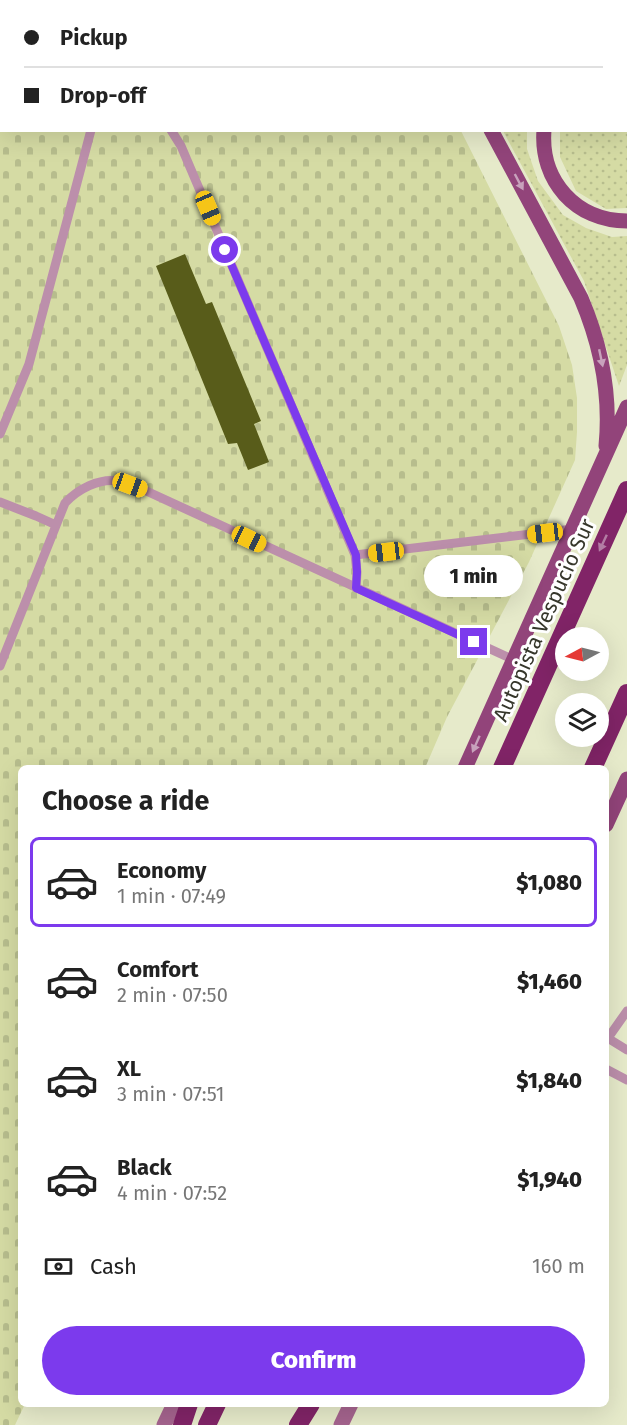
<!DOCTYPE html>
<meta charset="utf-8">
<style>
body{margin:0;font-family:"Fira Sans",sans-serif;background:#f2f2f2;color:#222;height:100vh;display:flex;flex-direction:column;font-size:22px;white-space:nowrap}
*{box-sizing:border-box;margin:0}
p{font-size:20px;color:#767676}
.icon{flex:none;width:33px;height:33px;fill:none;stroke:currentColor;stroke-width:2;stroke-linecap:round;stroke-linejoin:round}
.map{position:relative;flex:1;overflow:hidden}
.details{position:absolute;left:18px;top:765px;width:591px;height:642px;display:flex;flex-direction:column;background:#fff;border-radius:9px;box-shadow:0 6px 24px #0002}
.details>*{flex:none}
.guide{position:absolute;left:0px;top:0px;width:627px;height:132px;box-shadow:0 6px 24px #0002;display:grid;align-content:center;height:132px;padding:0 24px;background:#fff}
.needle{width:39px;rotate:263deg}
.tools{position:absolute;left:555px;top:627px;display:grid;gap:12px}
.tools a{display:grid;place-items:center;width:54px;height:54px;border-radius:50%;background:#fff;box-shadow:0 6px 24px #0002;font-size:30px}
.end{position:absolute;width:27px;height:27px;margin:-14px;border:8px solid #7c3aed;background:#fff;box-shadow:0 0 0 3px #fff}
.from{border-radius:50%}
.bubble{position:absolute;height:42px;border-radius:21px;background:#fff;box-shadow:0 6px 24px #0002;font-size:20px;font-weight:800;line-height:42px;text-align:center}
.car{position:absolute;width:18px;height:36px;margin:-18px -9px;border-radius:8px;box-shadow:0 0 4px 2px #0007;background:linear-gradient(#f5c518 24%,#345 0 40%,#f5c518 0 76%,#345 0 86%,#f5c518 0)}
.guide b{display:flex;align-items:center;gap:21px;height:57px;font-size:22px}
.guide b+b{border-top:2px solid #e0e0e0}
.guide i{width:15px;height:15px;background:#222}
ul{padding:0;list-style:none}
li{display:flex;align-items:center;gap:18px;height:90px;margin:0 12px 9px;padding:0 12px;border:3px solid transparent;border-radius:9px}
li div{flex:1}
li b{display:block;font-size:22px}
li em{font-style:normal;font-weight:800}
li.selected{border-color:#7c3aed}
li>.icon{width:54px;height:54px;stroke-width:1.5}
h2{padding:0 24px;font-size:27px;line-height:72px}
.pay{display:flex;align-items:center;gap:15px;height:66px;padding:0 24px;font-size:22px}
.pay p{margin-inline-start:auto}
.primary-button{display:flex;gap:12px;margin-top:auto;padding:12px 24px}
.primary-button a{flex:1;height:69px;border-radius:36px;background:#7c3aed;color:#fff;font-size:24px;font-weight:800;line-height:69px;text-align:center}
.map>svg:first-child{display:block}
.grass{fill:url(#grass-dots)}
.cemetery{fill:url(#cemetery-stones)}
.building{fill:#585c1a}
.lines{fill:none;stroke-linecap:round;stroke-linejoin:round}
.lane{stroke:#bc8fab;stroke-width:9}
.secondary{stroke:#a5648e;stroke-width:15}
.primary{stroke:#92447a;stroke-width:15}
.highway{stroke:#812467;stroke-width:18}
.oneway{fill:#c8a2bc}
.oneway2{fill:#b37ca4}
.route{stroke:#7c3aed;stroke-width:8}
.labels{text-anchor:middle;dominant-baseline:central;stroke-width:6;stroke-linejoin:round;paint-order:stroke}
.street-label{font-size:21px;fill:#36372b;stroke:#fff}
</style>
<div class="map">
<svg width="627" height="1425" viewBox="0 0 627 1425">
<defs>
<pattern id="grass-dots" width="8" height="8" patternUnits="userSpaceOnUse" patternTransform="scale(1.5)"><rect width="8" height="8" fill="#d5dba4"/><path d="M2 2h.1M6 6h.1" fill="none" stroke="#b7bd8d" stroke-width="1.8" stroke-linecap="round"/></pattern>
<pattern id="cemetery-stones" width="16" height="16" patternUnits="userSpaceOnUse" patternTransform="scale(1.5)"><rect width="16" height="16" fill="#d5dba4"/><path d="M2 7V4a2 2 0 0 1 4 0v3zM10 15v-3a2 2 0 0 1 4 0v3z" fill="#b7bd8d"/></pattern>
</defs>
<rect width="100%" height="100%" fill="#e6eaca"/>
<path class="grass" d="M626,73H627V208L606,209L576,191L560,157V131L626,130Z
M503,131H527V149L538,181L563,215L586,228L612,237L627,236V365L619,386L584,281Z"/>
<path class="cemetery" d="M0,0H283L288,1L2,2V130L461,131L559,326L572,365L577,398V432L575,460L529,562L447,717L425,768H21V1404H25L15,1425H0Z"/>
<path class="building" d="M185,254L206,304L212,302L261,421L254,424L269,462L248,470L237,443L228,444L156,266Z"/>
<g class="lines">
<path class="lane" d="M126,2V0
M171,130L181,146L355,555L357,572L356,588
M0,434L29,364L91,130
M0,502L36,516L56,525
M355,555L573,529
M0,666L65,503C78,489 99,478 118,481C126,482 134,487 142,489L514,660
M606,1037L627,1050
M608,1038L627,1011
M606,1069L627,1080"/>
<path class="secondary" d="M164,1425L174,1404
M341,1425L351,1404"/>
<path class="primary" d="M384,0L386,2
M481,0L486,2
M626,43L627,44
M626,56H627
M491,130L581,298C601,345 611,395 606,446
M544,130C540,181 576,221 627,221
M465,768L627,407
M606,825L627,779"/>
<path class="highway" d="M603,0L607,2
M626,7L627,8
M502,768L627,490
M593,768L627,693
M182,1425L189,1404
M207,1425L217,1404
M298,1425L311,1404"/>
</g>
<defs><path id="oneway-solid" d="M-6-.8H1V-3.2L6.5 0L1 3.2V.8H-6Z" transform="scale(1.5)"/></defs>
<g class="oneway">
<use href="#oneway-solid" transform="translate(519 182) rotate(62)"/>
<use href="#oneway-solid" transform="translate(601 358) rotate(78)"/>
<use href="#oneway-solid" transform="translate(476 744) rotate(114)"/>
</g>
<use class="oneway2" href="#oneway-solid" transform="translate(603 543) rotate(115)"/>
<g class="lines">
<path class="route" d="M225,250L356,555L357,572L356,588L474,642"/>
</g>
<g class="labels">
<g class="street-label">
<text transform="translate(544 620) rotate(-66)">Autopista Vespucio Sur</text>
</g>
</g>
</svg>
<div class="tools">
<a><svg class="needle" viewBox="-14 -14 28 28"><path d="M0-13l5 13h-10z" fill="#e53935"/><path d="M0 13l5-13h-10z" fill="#767676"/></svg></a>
<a><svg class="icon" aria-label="layers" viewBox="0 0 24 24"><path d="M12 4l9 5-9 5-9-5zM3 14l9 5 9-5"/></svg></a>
</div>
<i class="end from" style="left:225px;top:250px"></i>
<i class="end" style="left:474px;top:642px"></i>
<div class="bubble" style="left:424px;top:555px;width:99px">1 min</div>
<i class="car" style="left:208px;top:208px;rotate:157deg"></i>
<i class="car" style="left:130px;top:485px;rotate:110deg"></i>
<i class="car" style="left:545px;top:533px;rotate:263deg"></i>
<i class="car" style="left:249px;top:539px;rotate:115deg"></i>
<i class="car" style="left:386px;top:552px;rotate:263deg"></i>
<div class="guide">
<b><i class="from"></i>Pickup</b>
<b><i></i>Drop-off</b>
</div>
<section class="details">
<h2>Choose a ride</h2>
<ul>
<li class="selected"><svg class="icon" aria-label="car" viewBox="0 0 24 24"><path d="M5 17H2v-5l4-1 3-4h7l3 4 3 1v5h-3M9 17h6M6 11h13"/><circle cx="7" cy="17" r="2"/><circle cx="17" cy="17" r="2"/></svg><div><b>Economy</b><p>1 min · 07:49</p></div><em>$1,080</em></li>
<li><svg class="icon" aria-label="car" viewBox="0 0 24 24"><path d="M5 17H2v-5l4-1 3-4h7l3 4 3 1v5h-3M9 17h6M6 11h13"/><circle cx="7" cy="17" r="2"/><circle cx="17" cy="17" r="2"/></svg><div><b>Comfort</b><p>2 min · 07:50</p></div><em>$1,460</em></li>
<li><svg class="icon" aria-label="car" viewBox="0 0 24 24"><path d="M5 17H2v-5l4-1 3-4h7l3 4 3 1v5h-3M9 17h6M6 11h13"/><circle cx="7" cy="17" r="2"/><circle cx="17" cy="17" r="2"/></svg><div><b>XL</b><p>3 min · 07:51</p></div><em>$1,840</em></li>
<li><svg class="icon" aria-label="car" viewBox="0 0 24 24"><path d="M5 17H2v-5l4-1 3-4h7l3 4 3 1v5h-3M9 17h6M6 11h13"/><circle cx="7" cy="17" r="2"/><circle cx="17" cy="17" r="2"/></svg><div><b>Black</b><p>4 min · 07:52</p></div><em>$1,940</em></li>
</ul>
<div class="pay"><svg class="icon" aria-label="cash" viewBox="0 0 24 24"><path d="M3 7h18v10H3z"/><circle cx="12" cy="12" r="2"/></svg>Cash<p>160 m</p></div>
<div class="primary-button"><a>Confirm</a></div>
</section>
</div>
